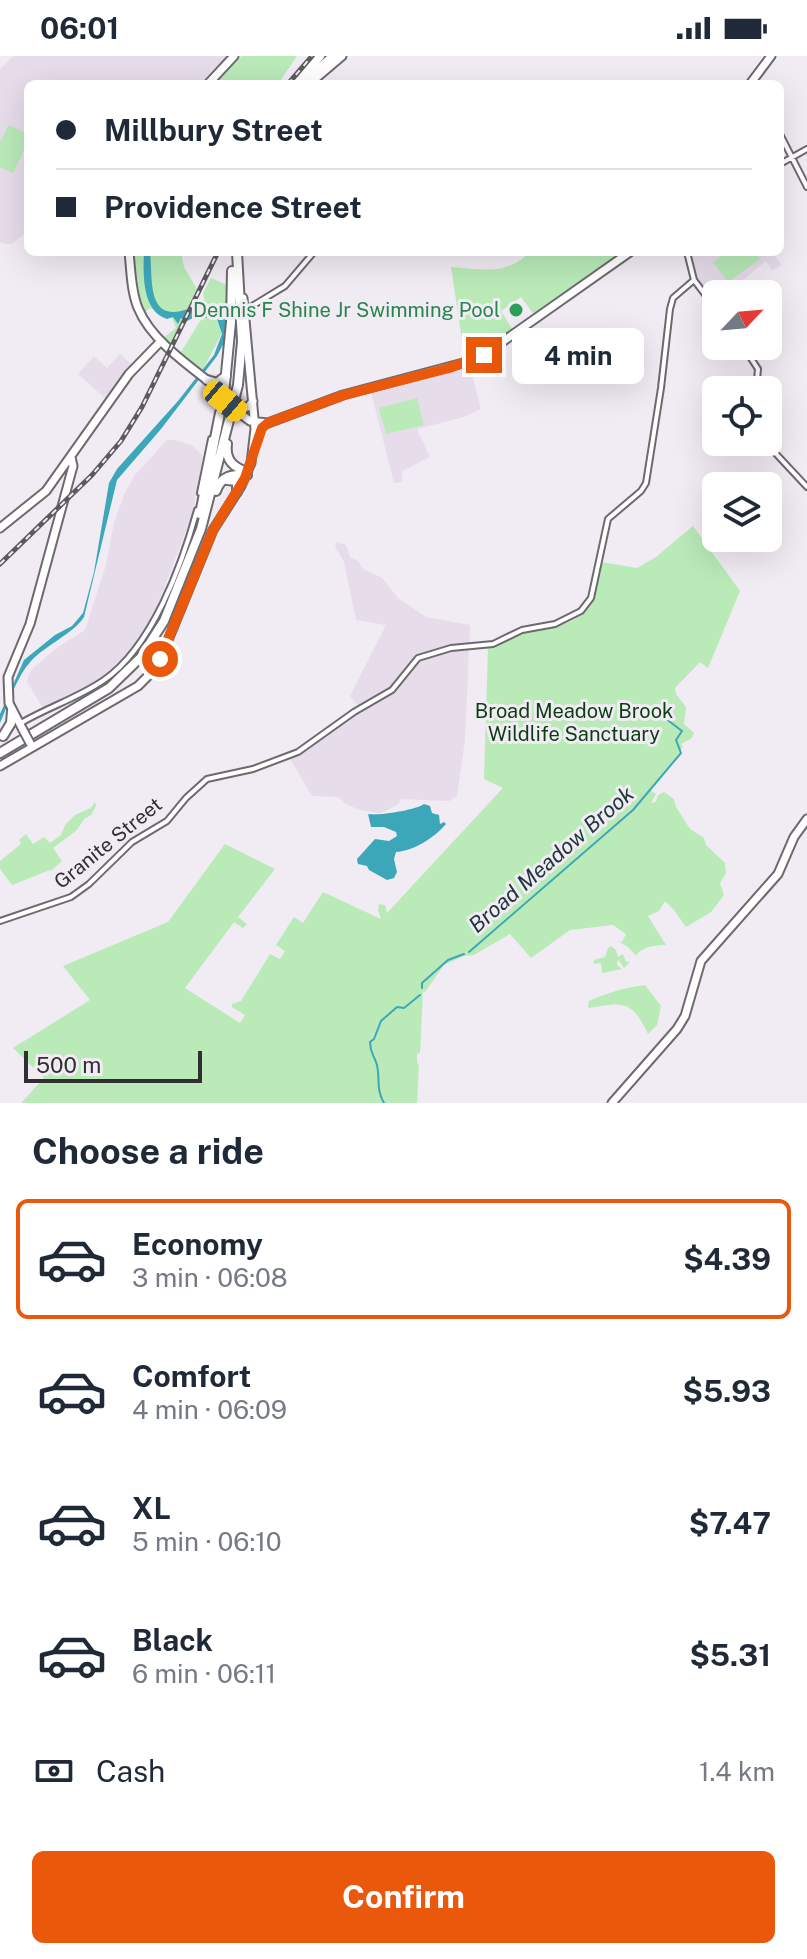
<!DOCTYPE html>
<meta charset="utf-8">
<style>
body{margin:0;font-family:"Public Sans",sans-serif;background:#f2f2f3;color:#1f2937;height:100vh;display:flex;flex-direction:column;font-size:30px;white-space:nowrap}
*{box-sizing:border-box;margin:0}
p{font-size:26px;color:#747a83}
.icon{flex:none;width:44px;height:44px;fill:none;stroke:currentColor;stroke-width:2;stroke-linecap:round;stroke-linejoin:round}
.map{position:relative;height:1047px;overflow:hidden}
.side{display:flex;flex-direction:column;background:#fff;flex:1}
.side>*{flex:none}
.top-card{position:absolute;left:24px;top:24px;width:760px;height:176px;border-radius:12px;box-shadow:0 8px 32px #0002;display:grid;align-content:center;height:176px;padding:0 32px;background:#fff}
.needle{width:52px;rotate:64deg}
.tools{position:absolute;left:702px;top:224px;display:grid;gap:16px}
.tools a{display:grid;place-items:center;width:80px;height:80px;border-radius:12px;background:#fff;box-shadow:0 8px 32px #0002;font-size:40px}
.scale{position:absolute;left:24px;bottom:20px;width:178px;box-sizing:border-box;padding-left:8px;border:4px solid #312f32;border-top:0;font-size:22px;line-height:28px;white-space:nowrap;color:#312f32;-webkit-text-stroke:6px #f1ebf3;paint-order:stroke}
.end{position:absolute;width:36px;height:36px;margin:-18px;border:10px solid #ea580c;background:#fff;box-shadow:0 0 0 4px #fff}
.from{border-radius:50%}
.bubble{position:absolute;height:56px;border-radius:12px;background:#fff;box-shadow:0 8px 32px #0002;font-size:26px;font-weight:700;line-height:56px;text-align:center}
.car{position:absolute;width:24px;height:48px;margin:-24px -12px;border-radius:10px;box-shadow:0 0 6px 2px #0007;background:linear-gradient(#f5c518 24%,#345 0 40%,#f5c518 0 76%,#345 0 86%,#f5c518 0)}
.top-card b{display:flex;align-items:center;gap:28px;height:76px;font-size:30px}
.top-card b+b{border-top:2px solid #e0e1e3}
.top-card i{width:20px;height:20px;background:#1f2937}
ul{padding:0;list-style:none}
li{display:flex;align-items:center;gap:24px;height:120px;margin:0 16px 12px;padding:0 16px;border:4px solid transparent;border-radius:12px}
li div{flex:1}
li b{display:block;font-size:30px}
li em{font-style:normal;font-weight:700}
li.current{border-color:#ea580c}
li>.icon{width:72px;height:72px;stroke-width:1.5}
h2{padding:0 32px;font-size:36px;line-height:96px}
.pay{display:flex;align-items:center;gap:20px;height:88px;padding:0 32px;font-size:30px}
.pay p{margin-inline-start:auto}
.button{display:flex;gap:16px;margin-top:auto;padding:16px 32px}
.button a{flex:1;height:92px;border-radius:12px;background:#ea580c;color:#fff;font-size:32px;font-weight:700;line-height:92px;text-align:center}
.status{display:flex;justify-content:space-between;align-items:center;height:56px;padding:0 40px;background:#fff;direction:ltr}
.status svg{height:22px;fill:currentColor}
.map>svg:first-child{display:block}
.built{fill:#e6dcea}
.green{fill:#b9eab8}
.water{fill:#3da7ba}
.lines{fill:none;stroke-linecap:round;stroke-linejoin:round}
.stream{stroke:#3da7ba;stroke-width:2}
.minor-casing{stroke:#6e6970;stroke-width:8}
.major-casing{stroke:#6e6970;stroke-width:11}
.highway-casing{stroke:#6e6970;stroke-width:12}
.minor{stroke:#fff;stroke-width:4}
.major{stroke:#fff;stroke-width:7}
.highway{stroke:#fff;stroke-width:8}
.rail-casing{stroke:#5d5a5e;stroke-width:5}
.rail{stroke:#f1ebf3;stroke-width:2;stroke-dasharray:6;stroke-linecap:butt}
.major-bridge-casing{stroke:#6e6970;stroke-width:11;stroke-linecap:butt}
.major-bridge{stroke:#fff;stroke-width:7}
.route{stroke:#ea580c;stroke-width:10}
.leisure-dot{fill:#2e9e5b;stroke:#f1ebf3;stroke-width:3}
.labels{text-anchor:middle;dominant-baseline:central;stroke-width:6;stroke-linejoin:round;paint-order:stroke}
.leisure-label{font-size:20px;fill:#27864d;stroke:#f1ebf3;text-anchor:end}
.park-label{font-size:20px;fill:#0a3e10;stroke:#f1ebf3}
.street-label{font-size:20px;fill:#312f32;stroke:#f1ebf3}
.water-label{font-size:22px;font-style:italic;fill:#1f363b;stroke:#f1ebf3}
</style>
<div class="status"><b>06:01</b><svg viewBox="0 0 49 12"><path d="M0 12V9h3v3zM5 12V6h3v6zM10 12V3h3v9zM15 12V0h3v12zM26 1h20v11H26zM47 4h2v5h-2z"/></svg></div>
<div class="map">
<svg width="807" height="1047" viewBox="0 0 807 1047">
<rect width="100%" height="100%" fill="#f1ebf3"/>
<path class="built" d="M13,0H228L210,16L201,28H28V175L12,188H5L0,186V13Z
M689,196H772L782,209L772,214L766,205L738,228L711,242L693,218Z
M120,298L133,310L107,344L78,318L94,300L107,312Z
M470,310L481,353L464,361L417,373L430,401L402,415V426L394,427L371,336Z
M167,384H175L193,390L201,398L202,404L193,456L153,561L130,597L117,610L92,629L43,652L27,626L28,621L32,613L58,591L85,574L106,509L114,467L124,439L134,420Z
M337,486L346,489L350,501L358,505L363,513L382,522L398,542L426,561L470,569L465,684L457,740L449,745L402,743L397,749L381,757L360,754L346,748L339,741L312,740L290,703L361,654L350,640L386,569L356,564L344,506L335,490Z"/>
<path class="green" d="M242,0H297L278,28H214L232,6Z
M9,69L28,78V86L13,117L0,111V86Z
M133,196H181L184,211L197,233L170,288L163,282L176,272L172,262L150,252L143,257Z
M529,196H626L535,260L521,241L501,255L514,276L479,299L465,304L451,211C479,213 509,220 529,196Z
M727,196H755L760,203L728,226L713,206Z
M211,222L226,229L230,264L222,257L206,254L203,237Z
M205,262L217,264L222,277L202,315L181,296L200,265Z
M417,342L424,369L386,378L379,352Z
M693,470L740,535L708,612L700,606L675,632L676,638L686,651L684,668L694,677L692,682L681,688L683,691C673,707 663,720 650,734L656,738L651,747L656,746L658,739L664,736L674,743L676,751L690,773L704,782L706,789L725,807L726,817L720,827L724,839L711,856L686,871L674,854L665,845L659,855L648,860L666,889C655,889 643,891 636,899L642,906L628,891L618,885L622,886L626,878L613,869L570,874L531,902L510,878L474,899L464,900L444,909L425,936L423,935L420,997L417,998V1007L419,1008L417,1047H21L44,1022L13,992L90,944L63,910L168,866L225,788L275,813L238,861L247,868L243,872L234,866L185,932L240,967L245,959L232,951V948L241,945L270,898L280,903L285,895L276,889L294,861L303,867L323,836L381,863L378,854L379,848L385,849L387,857L503,732L484,723L488,591C501,589 510,581 522,576C530,573 539,574 547,573C593,563 593,546 601,506L637,512L656,501Z
M95,746L96,750L91,759L84,763L77,774L53,792L62,805L51,815L50,814L12,829L0,813V805L21,788L19,784L26,778L33,788L44,781L50,787L61,779L65,769L75,759L91,752Z
M611,890L616,894L618,901L623,898L626,906L630,905L626,910L633,904L624,912L618,903L617,909L622,913L602,917L601,907L594,908V904L605,901L608,892Z
M645,929L661,950L657,969L648,978C631,942 622,947 588,952L589,945C606,937 628,931 645,929Z"/>
<path class="water" d="M144,196H150C153,223 146,268 188,253L191,248L200,256L218,257L230,264L226,283L217,300L161,373L117,424L84,561C74,577 46,589 31,605C16,621 9,647 0,667V658L24,604L55,579L72,570L83,557L94,516L109,427L117,413L178,345L214,299L222,278L217,263L195,261L187,265L181,262L178,268L173,261L167,263C142,255 143,219 144,196Z
M424,748L430,750L432,757L439,759L440,768L444,766L446,768C434,782 413,795 396,796L394,803L397,816L394,822L387,824L369,814L367,810L358,808L357,803L375,783L389,785L397,780L396,776L384,771H371L368,758C378,760 416,754 424,748Z"/>
<g class="lines">
<path class="stream" d="M469,896L633,754L681,697L676,684L682,675L661,659
M422,932V927L448,904L464,898
M384,1047C375,1032 381,1019 376,1006C373,998 370,996 370,986L374,983L381,965L397,951L404,952L420,939"/>
<g class="minor-casing">
<path id="minor" d="M780,78L807,131
M780,108L807,93
M687,196L694,224L716,253
M244,255L285,230L314,196
M743,290L758,313L756,334
M765,386L807,431
M200,437L211,383
M21,667C48,651 78,642 104,624C152,591 182,509 197,454
M0,865L71,841L89,828L132,786L167,765L186,742L207,723L253,713L298,696L354,656L392,634L418,602L451,592L493,588L522,574L555,568L581,555L591,542L608,463L641,435L646,427L661,332L670,253L673,242L694,224"/>
</g>
<g class="major-casing">
<path id="major" d="M208,28L234,0
M309,28L342,0
M750,28L771,0
M129,196C131,214 131,235 138,252C152,287 197,315 226,339
M239,351H248L253,345
M238,356L250,365L268,367L343,339L478,303L630,196
M0,472L46,435L129,318L161,285
M23,674L9,647L8,621L30,568L73,410L71,401
M0,710L138,630L149,619L162,599L213,474L241,430L251,407L255,373L243,242
M612,1047L677,973L685,960L701,905L778,818L794,781L807,763"/>
</g>
<g class="highway-casing">
<path id="highway" d="M295,28L320,0
M302,28L333,0
M207,324L217,327L226,320
M224,338L231,266L232,215
M227,388C225,404 233,411 247,416
M227,424L237,425V436
M216,435C221,420 232,418 247,419
M200,458L220,357
M3,680L11,667L12,655
M0,697L109,632L141,601L164,565L201,473L238,329L242,285L237,196"/>
</g>
<use href="#minor" class="minor"/>
<use href="#major" class="major"/>
<use href="#highway" class="highway"/>
<g class="rail-casing">
<path id="rail" d="M288,28L312,0
M0,508L92,419L121,385L142,351L218,196"/>
</g>
<use href="#rail" class="rail"/>
<g class="major-bridge-casing">
<path id="major-bridge" d="M225,345L238,356
M23,674L30,687"/>
</g>
<use href="#major-bridge" class="major-bridge"/>
</g>
<g class="lines">
<path class="route" d="M160,603L213,474L245,422L262,372L268,367L344,339L449,312L484,299"/>
</g>
<circle class="leisure-dot" cx="516" cy="254" r="8"/>
<g class="labels">
<g class="leisure-label">
<text x="500" y="254">Dennis F Shine Jr Swimming Pool</text>
</g>
<g class="park-label">
<text x="574" y="655">Broad Meadow Brook<tspan x="574" dy="23">Wildlife Sanctuary</tspan></text>
</g>
<g class="street-label">
<text transform="translate(108 787) rotate(-39)">Granite Street</text>
</g>
<g class="water-label">
<text transform="translate(551 803) rotate(-41)">Broad Meadow Brook</text>
</g>
</g>
</svg>
<div class="tools">
<a><svg class="needle" viewBox="-14 -14 28 28"><path d="M0-13l5 13h-10z" fill="#e53935"/><path d="M0 13l5-13h-10z" fill="#747a83"/></svg></a>
<a><svg class="icon" aria-label="locate" viewBox="0 0 24 24"><circle cx="12" cy="12" r="6"/><path d="M12 2v4M12 18v4M2 12h4M18 12h4"/></svg></a>
<a><svg class="icon" aria-label="layers" viewBox="0 0 24 24"><path d="M12 4l9 5-9 5-9-5zM3 14l9 5 9-5"/></svg></a>
</div>
<div class="scale">500 m</div>
<i class="end from" style="left:160px;top:603px"></i>
<i class="end" style="left:484px;top:299px"></i>
<div class="bubble" style="left:512px;top:272px;width:132px">4 min</div>
<i class="car" style="left:225px;top:345px;rotate:130deg"></i>
<div class="top-card">
<b><i class="from"></i>Millbury Street</b>
<b><i></i>Providence Street</b>
</div>
</div>
<section class="side">
<h2>Choose a ride</h2>
<ul>
<li class="current"><svg class="icon" aria-label="car" viewBox="0 0 24 24"><path d="M5 17H2v-5l4-1 3-4h7l3 4 3 1v5h-3M9 17h6M6 11h13"/><circle cx="7" cy="17" r="2"/><circle cx="17" cy="17" r="2"/></svg><div><b>Economy</b><p>3 min · 06:08</p></div><em>$4.39</em></li>
<li><svg class="icon" aria-label="car" viewBox="0 0 24 24"><path d="M5 17H2v-5l4-1 3-4h7l3 4 3 1v5h-3M9 17h6M6 11h13"/><circle cx="7" cy="17" r="2"/><circle cx="17" cy="17" r="2"/></svg><div><b>Comfort</b><p>4 min · 06:09</p></div><em>$5.93</em></li>
<li><svg class="icon" aria-label="car" viewBox="0 0 24 24"><path d="M5 17H2v-5l4-1 3-4h7l3 4 3 1v5h-3M9 17h6M6 11h13"/><circle cx="7" cy="17" r="2"/><circle cx="17" cy="17" r="2"/></svg><div><b>XL</b><p>5 min · 06:10</p></div><em>$7.47</em></li>
<li><svg class="icon" aria-label="car" viewBox="0 0 24 24"><path d="M5 17H2v-5l4-1 3-4h7l3 4 3 1v5h-3M9 17h6M6 11h13"/><circle cx="7" cy="17" r="2"/><circle cx="17" cy="17" r="2"/></svg><div><b>Black</b><p>6 min · 06:11</p></div><em>$5.31</em></li>
</ul>
<div class="pay"><svg class="icon" aria-label="cash" viewBox="0 0 24 24"><path d="M3 7h18v10H3z"/><circle cx="12" cy="12" r="2"/></svg>Cash<p>1.4 km</p></div>
<div class="button"><a>Confirm</a></div>
</section>
